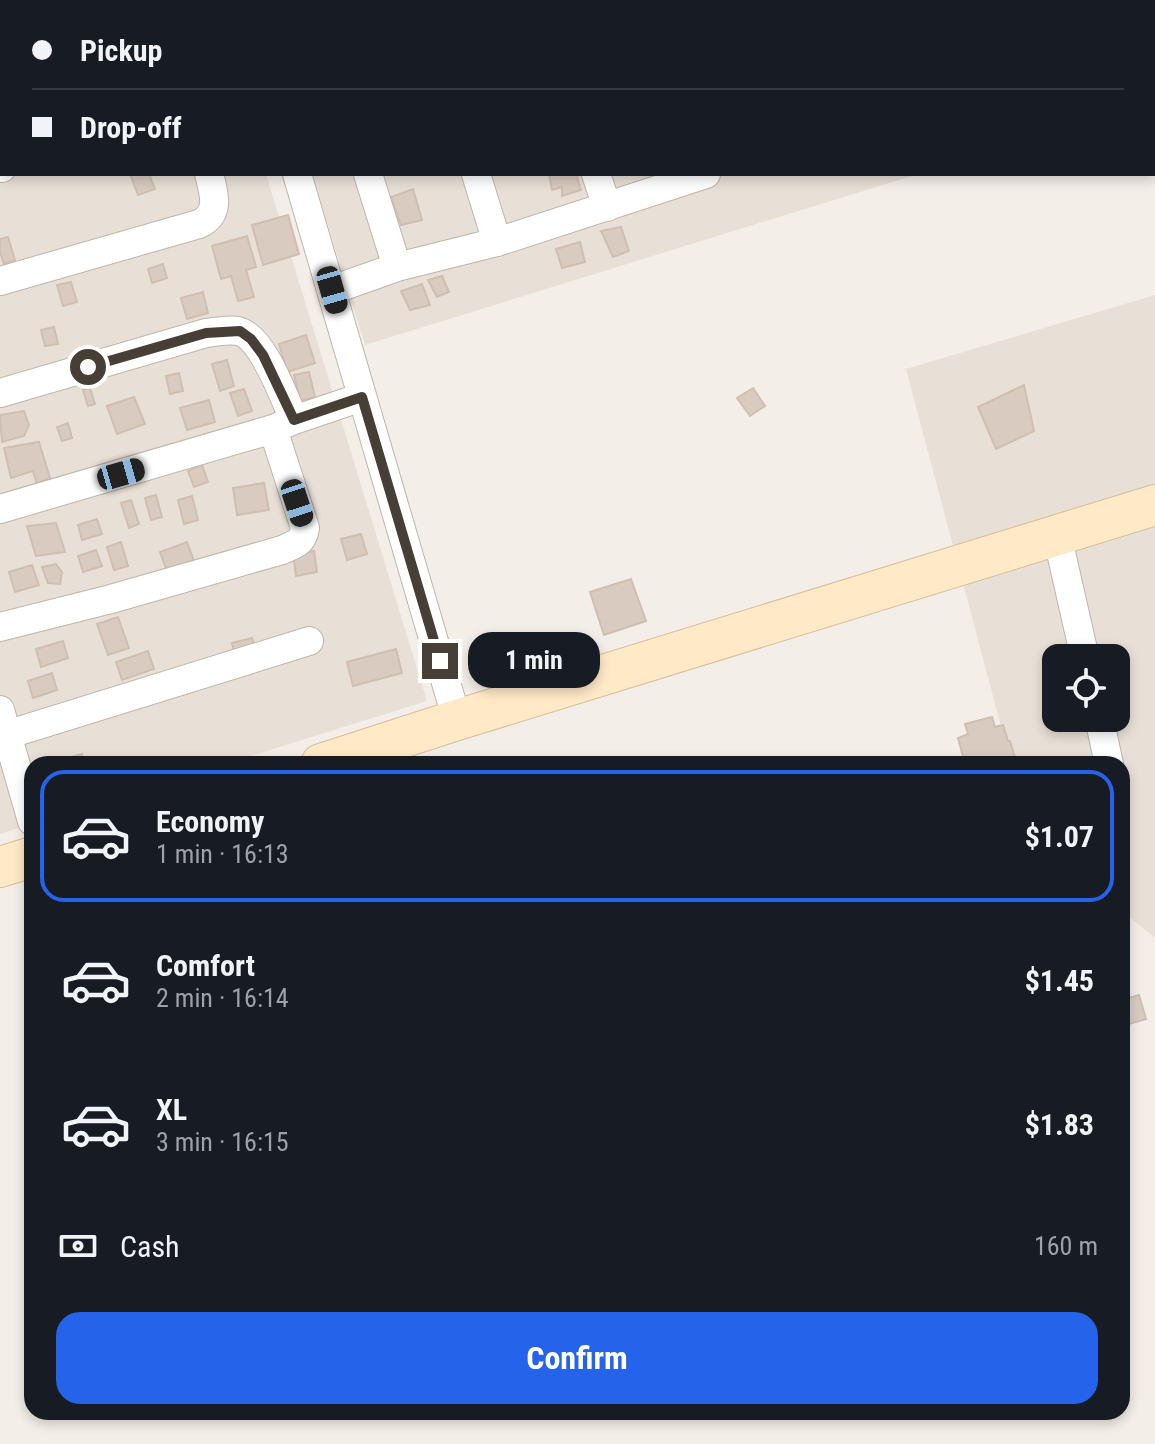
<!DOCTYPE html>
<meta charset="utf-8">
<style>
body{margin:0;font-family:"Roboto Condensed",sans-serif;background:#242831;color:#f1f3f6;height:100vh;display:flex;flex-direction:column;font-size:30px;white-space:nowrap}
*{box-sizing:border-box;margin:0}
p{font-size:26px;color:#9ea1a6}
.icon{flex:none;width:44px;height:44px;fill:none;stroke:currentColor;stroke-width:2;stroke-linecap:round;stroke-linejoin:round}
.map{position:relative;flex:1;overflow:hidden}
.details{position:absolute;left:24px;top:756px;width:1106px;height:664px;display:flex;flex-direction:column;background:#171b24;border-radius:24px;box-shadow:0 4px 12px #0003}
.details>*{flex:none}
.banner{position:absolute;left:0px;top:0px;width:1156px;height:176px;box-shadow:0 4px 12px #0003;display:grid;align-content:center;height:176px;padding:0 32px;background:#171b24}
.buttons{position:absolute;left:1042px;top:644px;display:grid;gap:16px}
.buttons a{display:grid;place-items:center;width:88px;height:88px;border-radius:16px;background:#171b24;box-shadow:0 4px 12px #0003;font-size:40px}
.end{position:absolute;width:36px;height:36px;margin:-18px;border:10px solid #473e36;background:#fff;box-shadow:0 0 0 4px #fff}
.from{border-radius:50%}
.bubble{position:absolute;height:56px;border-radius:24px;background:#171b24;box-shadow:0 4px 12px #0003;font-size:26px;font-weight:700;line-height:56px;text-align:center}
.car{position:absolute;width:24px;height:48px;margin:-24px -12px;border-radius:10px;box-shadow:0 0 6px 2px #0007;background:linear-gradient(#222 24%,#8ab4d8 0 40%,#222 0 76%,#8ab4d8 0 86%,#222 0)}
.banner b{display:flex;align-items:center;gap:28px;height:76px;font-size:30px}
.banner b+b{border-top:2px solid #363941}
.banner i{width:20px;height:20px;background:#f1f3f6}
ul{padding:14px 0 0;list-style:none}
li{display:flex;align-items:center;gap:24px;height:132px;margin:0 16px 12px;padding:0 16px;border:4px solid transparent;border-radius:24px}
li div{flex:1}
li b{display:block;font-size:30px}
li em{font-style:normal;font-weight:700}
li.selected{border-color:#2563eb}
li>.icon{width:72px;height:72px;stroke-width:1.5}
.pay{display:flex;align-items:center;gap:20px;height:88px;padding:0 32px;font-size:30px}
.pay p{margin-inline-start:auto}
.primary-button{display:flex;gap:16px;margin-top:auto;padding:16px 32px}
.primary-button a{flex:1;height:92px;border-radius:24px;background:#2563eb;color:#fff;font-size:32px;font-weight:700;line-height:92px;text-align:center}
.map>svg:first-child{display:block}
.residential{fill:#e8e0d6;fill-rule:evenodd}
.building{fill:#d9cbc0;stroke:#d0bfb0;stroke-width:2}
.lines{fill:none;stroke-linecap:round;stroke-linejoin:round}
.street-casing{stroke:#bfb5aa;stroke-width:30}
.secondary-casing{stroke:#d7be9a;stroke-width:42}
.street{stroke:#fff;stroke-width:28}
.secondary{stroke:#ffe9c7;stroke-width:40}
.route{stroke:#473e36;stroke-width:10}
</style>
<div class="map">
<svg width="1155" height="1444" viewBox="0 0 1155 1444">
<rect width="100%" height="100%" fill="#f4eee8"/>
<path class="residential" d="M0,0H213V2H2V174H266L427,701L225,764H32V824L0,834Z
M258,0H1155V100L1154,2H258Z
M312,174H918L365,345Z
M1155,295V938L1122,911V764H1011L906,369ZM1056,658H1116V718H1056Z"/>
<path class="building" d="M130,174H149L155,189L138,195Z
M549,174H576L581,190L562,196V187L552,190Z
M413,189L422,220L401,225L391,197Z
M288,215L299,254L263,265L252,225Z
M621,227L629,251L613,257L601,231Z
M247,236L256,267L246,270L254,297L238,301L231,276L221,279L212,246Z
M8,237L15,260L4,264L0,252V239Z
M580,242L585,262L562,268L556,249Z
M163,264L167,278L152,283L148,269Z
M442,276L449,292L437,297L428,280Z
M71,282L77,302L63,306L57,285Z
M422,284L430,305L410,310L401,291Z
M203,292L208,313L187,319L181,298Z
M54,327L58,344L45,346L41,330Z
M306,335L315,363L287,372L279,344Z
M227,360L234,386L220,391L212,364Z
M309,372L315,397L300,401L294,375Z
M179,373L183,391L170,394L166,376Z
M1024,385L1034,431L996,449L978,407Z
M90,388L95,404L88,406L83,390Z
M753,388L765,406L750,416L737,398Z
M244,389L252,411L238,416L230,393Z
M134,397L145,424L117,434L107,406Z
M209,400L215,422L187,430L180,408Z
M24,411L29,425L24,436L2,442L0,415Z
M68,423L72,438L62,441L57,427Z
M39,442L50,478L37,484L33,471L11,478L4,448Z
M202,465L208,482L194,487L188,471Z
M264,483L269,510L237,515L233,488Z
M156,495L162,517L151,520L145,498Z
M192,496L198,520L184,524L178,500Z
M131,500L139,524L129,528L121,503Z
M97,519L102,534L82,540L78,525Z
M56,523L65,552L36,556L27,526Z
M361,534L367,554L347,560L341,539Z
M121,542L128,566L114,570L107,547Z
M187,542L194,561L167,571L160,552Z
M96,550L102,566L83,572L78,556Z
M314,551L317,572L296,576L293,554Z
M56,564L62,572L60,584L48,583L42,567Z
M32,565L39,585L15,592L9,572Z
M631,579L646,621L604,635L590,592Z
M118,617L129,648L108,655L97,624Z
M252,638L256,650L235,656L232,643Z
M63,641L68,658L41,667L36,649Z
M396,649L402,673L353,686L347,662Z
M148,651L154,669L122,680L116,662Z
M52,673L57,690L33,698L28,681Z
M992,717L995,727L1003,725L1008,741H1010L1017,764H965L958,738L968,734L965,724Z
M82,754L84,764H49V763Z
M1139,995L1146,1019L1122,1026V1000Z"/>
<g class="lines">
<g class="street-casing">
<path id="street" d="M160,0V2
M244,0L245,2
M314,0V2
M422,0L423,2
M538,0L539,2
M674,0L675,2
M805,0L806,2
M918,0V2
M1025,0V2
M1137,0L1138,2
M120,2L126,0
M1154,36L1155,35
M0,37H2
M0,168H2
M297,174L457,720
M368,174L397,267
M476,174L497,242
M596,174L607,207
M0,281L199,224C221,214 214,193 209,174
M332,290L397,267L497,242L706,174
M0,393L206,333C216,332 228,329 238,331C263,337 284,397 294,420
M0,509L273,429L294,420L362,397
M1057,535L1085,658
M0,627L111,599L282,550C295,544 303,543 305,528L273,429
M0,710L32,821
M1099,718L1109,764
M0,737L309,641"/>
</g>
<g class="secondary-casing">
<path id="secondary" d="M321,764L457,720L1155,505
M0,867L32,857"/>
</g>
<use href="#street" class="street"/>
<use href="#secondary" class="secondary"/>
</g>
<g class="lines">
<path class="route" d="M88,367L206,333L240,331L251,339L263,355L294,420L362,397L440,661"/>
</g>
</svg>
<div class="buttons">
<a><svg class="icon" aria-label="locate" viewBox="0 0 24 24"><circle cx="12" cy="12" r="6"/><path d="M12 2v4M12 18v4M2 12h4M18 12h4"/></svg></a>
</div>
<i class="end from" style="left:88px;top:367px"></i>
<i class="end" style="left:440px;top:661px"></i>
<div class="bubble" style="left:468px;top:632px;width:132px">1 min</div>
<i class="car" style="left:332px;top:290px;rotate:164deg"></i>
<i class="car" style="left:121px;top:474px;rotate:74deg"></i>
<i class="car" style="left:297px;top:503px;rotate:162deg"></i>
<div class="banner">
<b><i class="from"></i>Pickup</b>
<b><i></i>Drop-off</b>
</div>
<section class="details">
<ul>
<li class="selected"><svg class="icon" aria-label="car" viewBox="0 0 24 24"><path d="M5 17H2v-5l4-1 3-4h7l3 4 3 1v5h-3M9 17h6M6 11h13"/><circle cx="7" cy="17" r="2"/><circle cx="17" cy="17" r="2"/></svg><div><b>Economy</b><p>1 min · 16:13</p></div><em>$1.07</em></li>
<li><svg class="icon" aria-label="car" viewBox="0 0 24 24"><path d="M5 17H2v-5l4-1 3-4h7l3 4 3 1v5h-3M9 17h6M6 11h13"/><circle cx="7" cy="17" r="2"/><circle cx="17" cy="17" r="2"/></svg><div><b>Comfort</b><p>2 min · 16:14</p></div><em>$1.45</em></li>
<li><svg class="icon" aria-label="car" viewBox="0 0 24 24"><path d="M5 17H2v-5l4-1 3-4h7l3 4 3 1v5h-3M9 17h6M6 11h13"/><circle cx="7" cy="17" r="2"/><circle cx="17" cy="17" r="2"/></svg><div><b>XL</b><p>3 min · 16:15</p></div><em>$1.83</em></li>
</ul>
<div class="pay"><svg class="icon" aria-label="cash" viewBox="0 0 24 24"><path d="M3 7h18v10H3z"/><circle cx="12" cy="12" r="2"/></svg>Cash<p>160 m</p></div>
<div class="primary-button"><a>Confirm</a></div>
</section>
</div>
